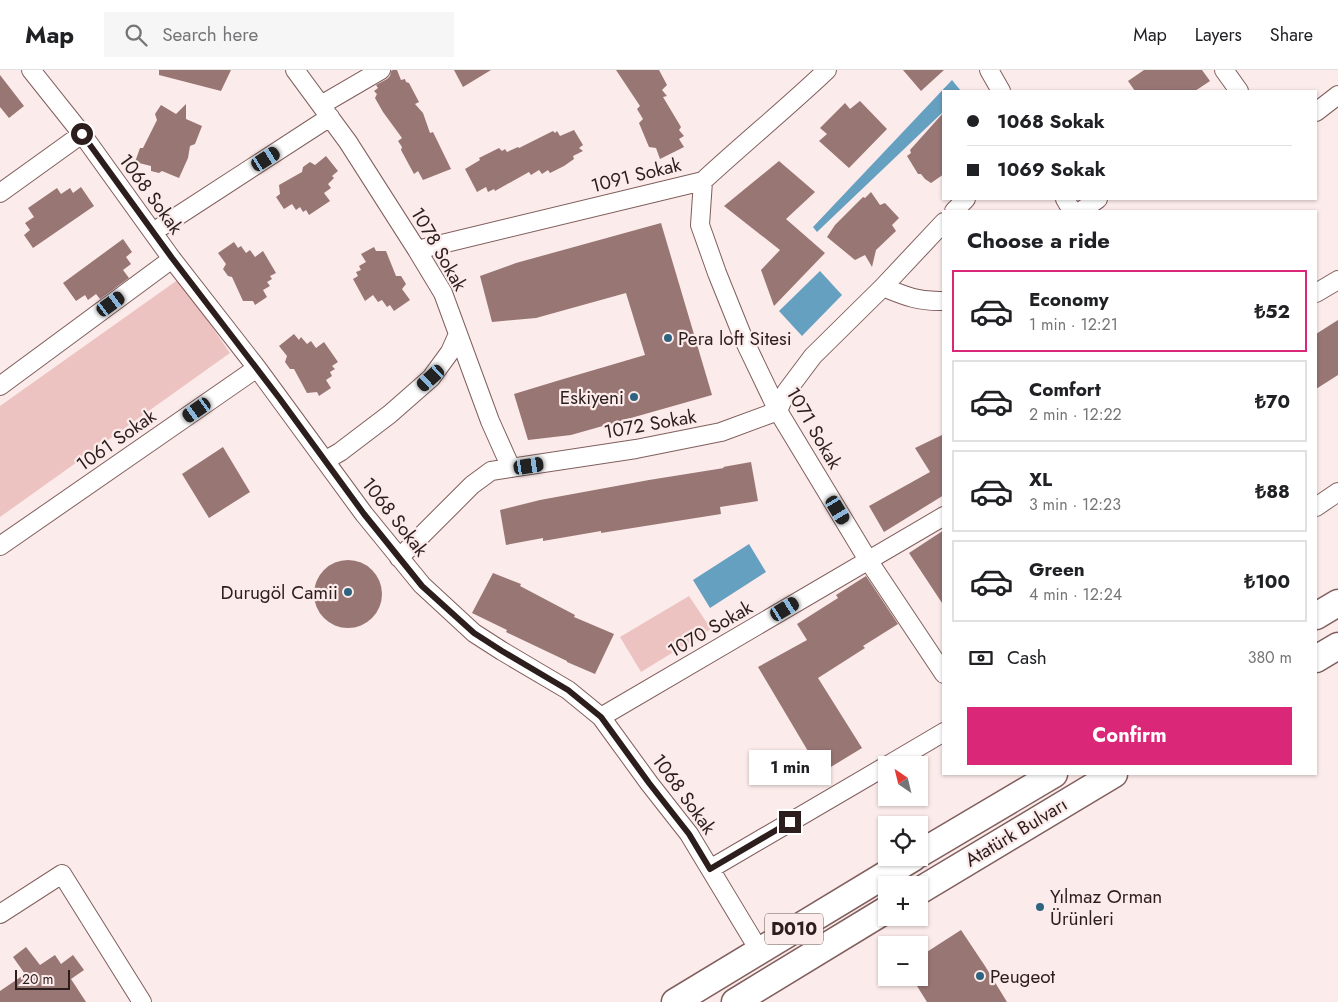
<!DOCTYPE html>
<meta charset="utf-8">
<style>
body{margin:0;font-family:Jost,sans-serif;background:#f6f6f6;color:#202124;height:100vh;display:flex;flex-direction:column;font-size:19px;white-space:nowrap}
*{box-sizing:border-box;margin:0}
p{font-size:16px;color:#757577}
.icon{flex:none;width:28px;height:28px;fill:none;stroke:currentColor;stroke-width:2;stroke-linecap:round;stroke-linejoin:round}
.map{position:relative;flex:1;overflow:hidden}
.details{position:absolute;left:942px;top:140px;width:375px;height:565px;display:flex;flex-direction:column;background:#fff;border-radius:0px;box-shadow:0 1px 4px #0004}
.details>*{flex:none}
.banner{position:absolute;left:942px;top:20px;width:375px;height:110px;border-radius:0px;box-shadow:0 1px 4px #0004;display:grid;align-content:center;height:110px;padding:0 25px;background:#fff}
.needle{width:32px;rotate:325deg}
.fabs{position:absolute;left:878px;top:686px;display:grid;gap:10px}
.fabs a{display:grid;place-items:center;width:50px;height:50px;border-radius:0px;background:#fff;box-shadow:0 1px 4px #0004;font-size:25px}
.scale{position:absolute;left:15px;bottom:12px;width:55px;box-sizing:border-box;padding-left:5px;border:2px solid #2c1e1d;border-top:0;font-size:14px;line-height:18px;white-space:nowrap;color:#2c1e1d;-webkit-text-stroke:4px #fbebea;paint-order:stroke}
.end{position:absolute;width:22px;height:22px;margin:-11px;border:6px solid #2c1e1d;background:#fff;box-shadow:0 0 0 2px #fff}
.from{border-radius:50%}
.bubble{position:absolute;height:35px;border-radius:0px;background:#fff;box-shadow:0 1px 4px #0004;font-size:16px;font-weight:700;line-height:35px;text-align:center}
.car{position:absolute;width:15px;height:30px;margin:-15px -8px;border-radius:6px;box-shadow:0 0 4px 1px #0007;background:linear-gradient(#222 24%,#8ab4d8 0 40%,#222 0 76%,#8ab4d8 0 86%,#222 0)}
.banner b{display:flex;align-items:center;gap:18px;height:48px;font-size:19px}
.banner b+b{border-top:1px solid #e0e0e0}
.banner i{width:12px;height:12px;background:#202124}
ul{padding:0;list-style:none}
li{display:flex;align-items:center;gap:15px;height:82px;margin:0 10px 8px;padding:0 15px;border:2px solid #e0e0e0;border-radius:0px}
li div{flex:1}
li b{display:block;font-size:19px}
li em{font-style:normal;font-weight:700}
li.current{border-color:#db2777}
li>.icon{width:45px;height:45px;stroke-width:1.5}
h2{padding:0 25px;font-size:22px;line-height:60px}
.pay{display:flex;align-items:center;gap:12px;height:55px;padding:0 25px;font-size:19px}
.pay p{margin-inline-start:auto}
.action{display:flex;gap:10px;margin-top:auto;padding:10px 25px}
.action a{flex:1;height:58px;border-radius:0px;background:#db2777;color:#fff;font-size:20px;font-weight:700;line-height:58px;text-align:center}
header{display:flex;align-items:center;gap:30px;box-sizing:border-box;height:70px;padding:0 25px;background:#fff;border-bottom:1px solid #e0e0e0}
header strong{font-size:24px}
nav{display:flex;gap:28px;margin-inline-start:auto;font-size:18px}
.search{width:350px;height:45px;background:#f6f6f6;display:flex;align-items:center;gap:12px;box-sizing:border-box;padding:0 18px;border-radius:0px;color:#757577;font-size:19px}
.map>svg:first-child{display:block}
.green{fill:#edc3c1}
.water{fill:#66a0c1}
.building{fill:#987674}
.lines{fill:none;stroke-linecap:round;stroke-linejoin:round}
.minor-casing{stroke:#805f5d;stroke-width:20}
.highway-casing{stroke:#805f5d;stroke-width:29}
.minor{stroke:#fff;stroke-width:18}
.highway{stroke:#fff;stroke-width:26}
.route{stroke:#2c1e1d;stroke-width:6}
.poi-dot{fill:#2f6480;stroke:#fbebea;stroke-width:2}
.labels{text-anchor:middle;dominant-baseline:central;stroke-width:4.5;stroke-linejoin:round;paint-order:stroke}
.shield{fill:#fbebea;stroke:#6a5c5a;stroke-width:1}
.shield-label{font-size:18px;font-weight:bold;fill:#2c1e1d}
.street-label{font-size:19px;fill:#2c1e1d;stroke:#fbebea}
.poi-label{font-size:19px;fill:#2c1e1d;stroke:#fbebea;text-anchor:start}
</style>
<header>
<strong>Map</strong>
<div class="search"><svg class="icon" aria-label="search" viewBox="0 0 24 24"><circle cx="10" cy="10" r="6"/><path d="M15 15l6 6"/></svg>Search here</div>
<nav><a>Map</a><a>Layers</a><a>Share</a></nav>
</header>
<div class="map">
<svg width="1338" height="932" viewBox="0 0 1338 932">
<rect width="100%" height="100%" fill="#fbebea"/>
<path class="green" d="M179,209L230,283L0,447V336Z
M689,526L711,559L641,602L620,567Z"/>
<path class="water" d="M952,10L961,21H944V41L817,162L813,157Z
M820,201L842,225L802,266L779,241Z
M749,474L766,502L710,538L693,510Z"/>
<path class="building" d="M159,0H231L221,21L159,5Z
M393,0H397L401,10L405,9L406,12L409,13L419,32L415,34L423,43L430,63L433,62L451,99L423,110L418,101L414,104L401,80L402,77L398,71L402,68L383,42L375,28L377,24L374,21L378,18L376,15L387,9L390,6L391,1Z
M454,0H491L463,17Z
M616,0H659L667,15L662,20L667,26L663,27L681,57L679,60L684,66L679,69L684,77L660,89L656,78L649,77L639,53L643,49L637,39L640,36Z
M903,0H944L921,21Z
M1144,0H1202L1210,11L1195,21H1135L1128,11Z
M0,5L24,36L9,48L0,37Z
M860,31L887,59L849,98L819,71L827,64L820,58L845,33L850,39Z
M186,34V49L202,56L195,74L190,76L188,88L179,108L162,101L159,103L151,101V96L135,92L140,78H143L157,50L155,44L161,35L176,44Z
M944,42V104L931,113L925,109L921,104H918L907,86L911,83L910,80Z
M574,60L583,75L579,78L583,81L573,86L574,89L564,96L550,103L548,100L542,104L539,100L531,105L529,102L495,121L494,119L488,122L486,117L477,122L465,99L480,90L479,88L499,78L502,81L505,79L507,82L518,77L519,78L553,61L555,63L557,61L560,66Z
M326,86L338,101L332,106L334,108L328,114L331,118L324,123L330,131L309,145L306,140L303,142L300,137L296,140L292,134L284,139L276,127L280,124L279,115L302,102L303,97L310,92L315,95Z
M779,91L815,122L786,149L825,183L774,236L761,200L780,180L724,136Z
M81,117L94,136L33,178L24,165L30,160L25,153L34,147L28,138L57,118L61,124L70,118L73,123Z
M871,122L880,135L885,133L899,148L892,155L896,161L876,180L872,197L865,185L855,190L827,167L835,155L863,127L865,128Z
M661,153L712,325L571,365L528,370L514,324L560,310L645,285L626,223L536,248L492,252L480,206L516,193Z
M123,169L132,182L126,187L131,194L123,200L129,208L100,229L96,224L88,230L85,225L76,231L63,213Z
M234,172L238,178L241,176L246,183L250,180L255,187L263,181L276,203L270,206L272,209L267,212L270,216L263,220L267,227L255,235L253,231H243L232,207L228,206L223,199L226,194L218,183Z
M374,177L376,181H386L396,206H401L406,214L402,219L410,230L394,241L390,235L387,237L382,230L378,232L373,225L365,231L353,209L358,206L356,202L361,200L359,196L366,192L361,184Z
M1338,250V305L1316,319V264Z
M294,264L299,270L301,267L307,274L311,271L316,278L324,272L338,292L332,296L335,299L330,302L332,306L326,310L331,318L319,326L317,322L307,323L294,299H290L285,292L287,286L279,276Z
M944,364V425L884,462L869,436L930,402L915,378Z
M223,377L250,422L209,448L182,404Z
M751,392L758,431L720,437L721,444L601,463V461L543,471V468L506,475L500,440L540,430L649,410L724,398L723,397Z
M944,460V536L909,483Z
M314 524a34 34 0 1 1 68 0a34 34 0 1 1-68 0Z
M493,503L521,514L520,516L575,545L574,547L614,564L595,604L567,592V591L506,562L507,560L472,543Z
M866,506L898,554L863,576L865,578L818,608L862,678L821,703L758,597L807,570L797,554L838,528L836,525Z
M961,860L985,896L1007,932H927L912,908H919V887Z
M26,877L40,895L55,885L61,894L73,885L84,900L71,909L86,932H0V921L25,904L13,887Z"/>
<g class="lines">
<g class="minor-casing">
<path id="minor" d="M31,0L82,64L172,189L257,298L364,444L422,515L474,563L502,581L568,620L601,647L649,713L689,764L759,880
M295,0L348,72L417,180L443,223L490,351L511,398
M989,0L1001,21
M1224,0L1239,21
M321,35L381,0
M1316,42L1338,25
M703,111L700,155L717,203L744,270L778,341L868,490L944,604
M0,123L82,64
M1065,129L1072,141
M954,141L966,129
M1081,141L1098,129
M153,162L330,47
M417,180L703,111C744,73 787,38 827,0
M883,217C905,226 919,232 944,231
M1316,223L1338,210
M0,316L172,189
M326,390L340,382L390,344L431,308L450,282L458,264
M1316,437L1338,422
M0,476L257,298
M399,488L472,415L491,401L636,379L721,362L778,341L786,322L813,286L883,217L944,152
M601,647L944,446
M888,695L944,662
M710,799L886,696
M0,844L62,804L142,932"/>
</g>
<g class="highway-casing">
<path id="highway" d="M1316,546L1338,533
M1316,589L1338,576
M919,784L1054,704
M919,821L1114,704
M675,932L913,788
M735,932L886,840"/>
</g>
<use href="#minor" class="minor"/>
<use href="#highway" class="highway"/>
</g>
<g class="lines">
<path class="route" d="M82,64L172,188L280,329L364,444L422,516L474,563L502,581L568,620L601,647L649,713L689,764L710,799L790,752"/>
</g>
<g class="poi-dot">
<circle cx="668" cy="268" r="5"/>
<circle cx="634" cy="327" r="5"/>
<circle cx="348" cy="522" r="5"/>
<circle cx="1040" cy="837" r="5"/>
<circle cx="980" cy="906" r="5"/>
</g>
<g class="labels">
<rect class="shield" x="765" y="843.5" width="58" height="31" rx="4"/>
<g class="shield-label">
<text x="794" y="859">D010</text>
</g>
<g class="street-label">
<text transform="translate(636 105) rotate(-14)">1091 Sokak</text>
<text transform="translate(151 124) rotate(54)">1068 Sokak</text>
<text transform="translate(439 179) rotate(60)">1078 Sokak</text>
<text transform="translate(650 354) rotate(-10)">1072 Sokak</text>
<text transform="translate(814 358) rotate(60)">1071 Sokak</text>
<text transform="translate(116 370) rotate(-35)">1061 Sokak</text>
<text transform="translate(395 447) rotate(52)">1068 Sokak</text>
<text transform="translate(710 559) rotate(-30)">1070 Sokak</text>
<text transform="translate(684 724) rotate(54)">1068 Sokak</text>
<text transform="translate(1016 762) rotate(-31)">Atatürk Bulvarı</text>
</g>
<g class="poi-label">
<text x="678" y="268">Pera loft Sitesi</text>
<text x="624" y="327" text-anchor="end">Eskiyeni</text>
<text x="338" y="522" text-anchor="end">Durugöl Camii</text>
<text x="1050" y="826">Yılmaz Orman<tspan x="1050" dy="22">Ürünleri</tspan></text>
<text x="990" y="906">Peugeot</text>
</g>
</g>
</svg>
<div class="fabs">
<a><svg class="needle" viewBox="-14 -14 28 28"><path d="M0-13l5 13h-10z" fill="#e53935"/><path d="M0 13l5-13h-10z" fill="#757577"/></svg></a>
<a><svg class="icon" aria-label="locate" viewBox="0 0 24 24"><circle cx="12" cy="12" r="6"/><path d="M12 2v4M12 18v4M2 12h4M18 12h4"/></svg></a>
<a>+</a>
<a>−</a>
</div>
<div class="scale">20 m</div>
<i class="end from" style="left:82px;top:64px"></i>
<i class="end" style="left:790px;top:752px"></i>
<div class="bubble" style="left:749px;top:680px;width:82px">1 min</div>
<i class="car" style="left:266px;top:89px;rotate:57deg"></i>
<i class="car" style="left:111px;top:234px;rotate:54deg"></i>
<i class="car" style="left:431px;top:308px;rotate:228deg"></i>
<i class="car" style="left:197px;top:340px;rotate:235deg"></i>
<i class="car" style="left:529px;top:396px;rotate:81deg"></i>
<i class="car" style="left:838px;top:440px;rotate:149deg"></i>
<i class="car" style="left:785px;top:539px;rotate:59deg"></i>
<div class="banner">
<b><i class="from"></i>1068 Sokak</b>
<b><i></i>1069 Sokak</b>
</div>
<section class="details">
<h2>Choose a ride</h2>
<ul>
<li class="current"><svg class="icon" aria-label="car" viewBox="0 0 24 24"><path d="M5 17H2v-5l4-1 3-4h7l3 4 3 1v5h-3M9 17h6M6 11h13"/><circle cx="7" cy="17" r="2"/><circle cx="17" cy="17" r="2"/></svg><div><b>Economy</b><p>1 min · 12:21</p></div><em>₺52</em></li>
<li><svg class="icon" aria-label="car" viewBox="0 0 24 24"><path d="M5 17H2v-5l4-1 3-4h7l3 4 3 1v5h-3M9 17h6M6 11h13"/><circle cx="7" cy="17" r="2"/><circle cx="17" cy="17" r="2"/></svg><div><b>Comfort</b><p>2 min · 12:22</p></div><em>₺70</em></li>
<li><svg class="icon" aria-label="car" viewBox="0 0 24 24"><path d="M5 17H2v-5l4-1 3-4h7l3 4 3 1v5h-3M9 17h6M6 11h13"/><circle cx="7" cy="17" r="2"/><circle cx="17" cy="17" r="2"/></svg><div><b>XL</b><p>3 min · 12:23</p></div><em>₺88</em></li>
<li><svg class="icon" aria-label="car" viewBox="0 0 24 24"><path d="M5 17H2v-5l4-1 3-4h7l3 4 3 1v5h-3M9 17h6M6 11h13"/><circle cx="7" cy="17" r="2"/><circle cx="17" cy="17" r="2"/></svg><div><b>Green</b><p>4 min · 12:24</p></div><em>₺100</em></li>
</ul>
<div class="pay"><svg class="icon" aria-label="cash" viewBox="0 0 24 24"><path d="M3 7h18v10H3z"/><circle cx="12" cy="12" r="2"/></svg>Cash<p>380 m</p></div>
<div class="action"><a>Confirm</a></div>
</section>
</div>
